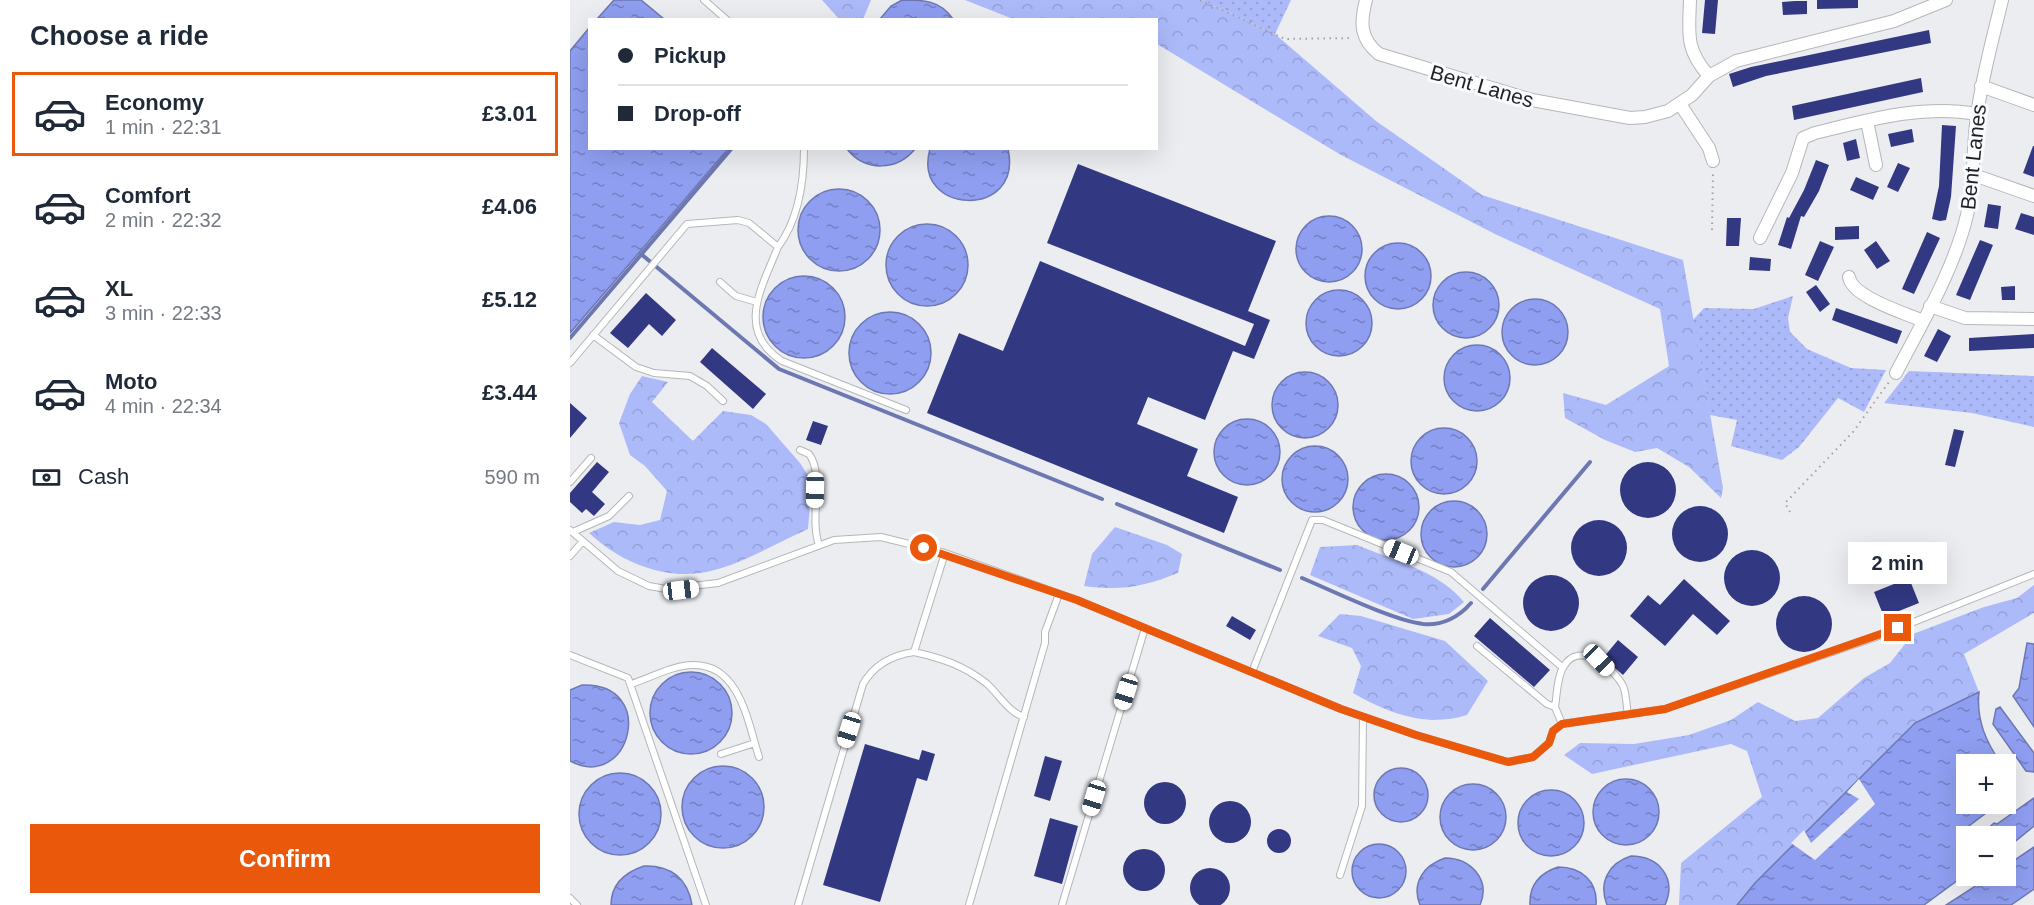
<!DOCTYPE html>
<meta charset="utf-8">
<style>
body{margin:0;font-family:Helvetica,sans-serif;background:#f6f6f7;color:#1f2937;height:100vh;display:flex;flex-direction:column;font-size:22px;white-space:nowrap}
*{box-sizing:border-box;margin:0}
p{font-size:20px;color:#747a83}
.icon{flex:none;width:33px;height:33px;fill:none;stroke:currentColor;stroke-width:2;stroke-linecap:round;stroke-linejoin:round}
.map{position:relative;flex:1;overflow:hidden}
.side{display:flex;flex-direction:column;background:#fff;width:570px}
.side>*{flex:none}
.guide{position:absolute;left:18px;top:18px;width:570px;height:132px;border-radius:0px;box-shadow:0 6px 24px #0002;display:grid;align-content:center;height:132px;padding:0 30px;background:#fff}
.fabs{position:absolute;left:1386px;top:754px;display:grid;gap:12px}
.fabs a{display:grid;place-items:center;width:60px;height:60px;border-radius:0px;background:#fff;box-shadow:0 6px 24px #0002;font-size:30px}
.end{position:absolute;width:27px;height:27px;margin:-14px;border:8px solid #ea580c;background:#fff;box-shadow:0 0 0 3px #fff}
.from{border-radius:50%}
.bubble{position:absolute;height:42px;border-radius:0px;background:#fff;box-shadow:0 6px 24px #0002;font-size:20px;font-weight:600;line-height:42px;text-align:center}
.car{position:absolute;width:18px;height:36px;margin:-18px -9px;border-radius:8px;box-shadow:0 0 4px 2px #0007;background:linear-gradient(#fff 24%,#345 0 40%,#fff 0 76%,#345 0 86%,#fff 0)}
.guide b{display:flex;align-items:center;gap:21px;height:57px;font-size:22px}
.guide b+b{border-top:2px solid #e0e1e3}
.guide i{width:15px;height:15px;background:#1f2937}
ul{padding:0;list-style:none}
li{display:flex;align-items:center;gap:18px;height:84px;margin:0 12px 9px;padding:0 18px;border:3px solid transparent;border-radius:0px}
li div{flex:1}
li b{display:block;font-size:22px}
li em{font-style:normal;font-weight:600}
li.selected{border-color:#ea580c}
li>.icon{width:54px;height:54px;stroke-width:1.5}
h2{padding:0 30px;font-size:27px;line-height:72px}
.pay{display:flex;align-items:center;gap:15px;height:66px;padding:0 30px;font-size:22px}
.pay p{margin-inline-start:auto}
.primary-button{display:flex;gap:12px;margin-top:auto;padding:12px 30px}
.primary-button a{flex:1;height:69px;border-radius:0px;background:#ea580c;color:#fff;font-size:24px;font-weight:600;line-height:69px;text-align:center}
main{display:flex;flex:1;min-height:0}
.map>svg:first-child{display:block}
.grass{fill:url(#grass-dots)}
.forest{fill:url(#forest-crowns)}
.water{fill:url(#water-ripples);stroke:#6d78b3;stroke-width:1.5}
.pier{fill:#ecedf1}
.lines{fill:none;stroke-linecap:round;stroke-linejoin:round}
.stream{stroke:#6d78b3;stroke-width:4}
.building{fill:#323982}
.lane-casing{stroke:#b5b6ba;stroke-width:8}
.street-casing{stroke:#b5b6ba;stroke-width:14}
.path{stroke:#a1a2a5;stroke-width:2;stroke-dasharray:1.5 4.5;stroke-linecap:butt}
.lane{stroke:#fff;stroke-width:6}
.street{stroke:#fff;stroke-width:12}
.route{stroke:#ea580c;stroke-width:8}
.labels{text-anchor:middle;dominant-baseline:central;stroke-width:6;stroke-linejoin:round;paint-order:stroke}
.street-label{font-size:21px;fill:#1f2021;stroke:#f9fafe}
</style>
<main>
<section class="side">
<h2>Choose a ride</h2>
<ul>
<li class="selected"><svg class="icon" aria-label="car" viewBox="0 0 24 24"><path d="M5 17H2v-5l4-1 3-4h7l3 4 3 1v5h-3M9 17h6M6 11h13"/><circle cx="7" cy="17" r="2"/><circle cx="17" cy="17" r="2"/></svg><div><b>Economy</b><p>1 min · 22:31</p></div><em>£3.01</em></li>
<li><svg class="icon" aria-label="car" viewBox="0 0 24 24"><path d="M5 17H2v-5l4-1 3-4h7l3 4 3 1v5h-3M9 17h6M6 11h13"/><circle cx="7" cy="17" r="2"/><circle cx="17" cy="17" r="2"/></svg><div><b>Comfort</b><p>2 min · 22:32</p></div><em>£4.06</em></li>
<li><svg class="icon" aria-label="car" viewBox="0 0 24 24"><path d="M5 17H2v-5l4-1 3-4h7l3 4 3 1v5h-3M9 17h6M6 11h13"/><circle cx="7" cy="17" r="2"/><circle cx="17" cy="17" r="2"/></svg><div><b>XL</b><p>3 min · 22:33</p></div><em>£5.12</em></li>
<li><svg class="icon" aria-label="car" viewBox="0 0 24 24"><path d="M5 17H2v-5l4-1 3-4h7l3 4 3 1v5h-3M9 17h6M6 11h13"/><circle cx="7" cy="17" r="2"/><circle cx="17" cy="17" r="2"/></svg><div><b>Moto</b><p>4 min · 22:34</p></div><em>£3.44</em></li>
</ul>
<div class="pay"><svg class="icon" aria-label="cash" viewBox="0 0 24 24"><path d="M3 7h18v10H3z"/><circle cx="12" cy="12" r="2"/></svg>Cash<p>590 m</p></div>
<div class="primary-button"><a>Confirm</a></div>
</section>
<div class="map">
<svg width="1464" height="905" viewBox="0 0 1464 905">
<defs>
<pattern id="grass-dots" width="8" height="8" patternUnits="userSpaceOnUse" patternTransform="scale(1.5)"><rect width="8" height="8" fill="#adbafa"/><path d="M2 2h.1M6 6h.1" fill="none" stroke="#94a0d6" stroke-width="1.8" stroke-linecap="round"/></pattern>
<pattern id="forest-crowns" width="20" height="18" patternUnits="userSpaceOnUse" patternTransform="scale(1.5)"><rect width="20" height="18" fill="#adbafa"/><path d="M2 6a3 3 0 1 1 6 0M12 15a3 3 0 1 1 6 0" fill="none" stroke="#94a0d6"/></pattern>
<pattern id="water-ripples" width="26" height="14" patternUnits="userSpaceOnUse" patternTransform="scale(1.5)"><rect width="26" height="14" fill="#8f9ef1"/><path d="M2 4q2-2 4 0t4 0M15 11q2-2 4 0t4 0" fill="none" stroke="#7480c3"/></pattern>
</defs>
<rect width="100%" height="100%" fill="#ecedf1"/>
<path class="grass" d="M632,0H721L705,34Z
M1223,296L1218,318L1220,332L1237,349L1281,368L1316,370L1294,412L1268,398L1229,447L1212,460L1161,446L1167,420L1140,415L1123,320L1134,308L1184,309Z
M1339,371L1464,376V427L1402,413L1314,403Z"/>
<path class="forest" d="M252,0H301L293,19L270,20Z
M395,0H632L705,34L806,121L912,195L1113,260L1153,488L1151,498L1119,467L1087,448L1065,452L1035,440L995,418L993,393L1036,405L1099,366L1090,309L927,235L771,155L587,44L586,20L443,19Z
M72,376L98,382L82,402L123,441L153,411L181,415L196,424L230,463L242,482L238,529C206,543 164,569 130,573C90,579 48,560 19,533L44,522L70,525L90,520L97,491L75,466L60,455L49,423L60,394Z
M545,527L597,545L612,554L608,573C573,587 551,591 514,586L522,554Z
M787,545C823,560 869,571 894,602L879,614L843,619L740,575L750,547Z
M1464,585V613L1394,654L1409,692L1345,723L1185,883L1167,905H1109L1111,863L1192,797L1177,751L1161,744L1022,774L994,755L1010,743L1064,744L1119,735L1161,720L1188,702L1225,721L1248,718L1294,678L1320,663L1343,634L1414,607L1447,598Z
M770,614L791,616L875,641L918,681L897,715C856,728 818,713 783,693L791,666L782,648L748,636Z"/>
<path class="water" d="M44,0H71L94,19H27Z
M332,0C354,0 370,0 383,19H310L321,6Z
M19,28L20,148L158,149L0,333V51Z
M277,149H345C327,171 295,172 277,149Z
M360,149H438C454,220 341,215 360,149Z
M228 230a41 41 0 1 1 82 0a41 41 0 1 1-82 0Z
M726 249a33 33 0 1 1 66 0a33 33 0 1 1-66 0Z
M316 265a41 41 0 1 1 82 0a41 41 0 1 1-82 0Z
M795 276a33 33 0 1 1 66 0a33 33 0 1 1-66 0Z
M863 305a33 33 0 1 1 66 0a33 33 0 1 1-66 0Z
M193 317a41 41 0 1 1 82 0a41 41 0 1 1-82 0Z
M736 323a33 33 0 1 1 66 0a33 33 0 1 1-66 0Z
M932 332a33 33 0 1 1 66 0a33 33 0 1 1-66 0Z
M279 353a41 41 0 1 1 82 0a41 41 0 1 1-82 0Z
M874 378a33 33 0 1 1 66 0a33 33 0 1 1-66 0Z
M702 405a33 33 0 1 1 66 0a33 33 0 1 1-66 0Z
M644 452a33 33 0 1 1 66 0a33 33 0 1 1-66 0Z
M841 461a33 33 0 1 1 66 0a33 33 0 1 1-66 0Z
M712 479a33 33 0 1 1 66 0a33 33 0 1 1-66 0Z
M783 507a33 33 0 1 1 66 0a33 33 0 1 1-66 0Z
M851 534a33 33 0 1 1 66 0a33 33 0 1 1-66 0Z
M1457,643L1464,644V727L1443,696L1449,688Z
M80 713a41 41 0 1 1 82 0a41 41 0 1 1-82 0Z
M12,685C89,682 60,793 0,761V690Z
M1409,692C1406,720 1416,742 1432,765H1396V804H1428L1391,832L1396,841V874L1354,905H1167L1185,883L1345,723Z
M1430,707L1464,753V772L1456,771L1423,724L1426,709Z
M112 807a41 41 0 1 1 82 0a41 41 0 1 1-82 0Z
M804 795a27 27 0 1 1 54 0a27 27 0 1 1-54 0Z
M9 814a41 41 0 1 1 82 0a41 41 0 1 1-82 0Z
M1023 812a33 33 0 1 1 66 0a33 33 0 1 1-66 0Z
M870 817a33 33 0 1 1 66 0a33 33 0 1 1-66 0Z
M948 823a33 33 0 1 1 66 0a33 33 0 1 1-66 0Z
M1464,798V826L1436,849V837H1408L1424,823L1427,824Z
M782 871a27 27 0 1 1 54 0a27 27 0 1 1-54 0Z
M1464,847V889L1441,905H1376L1421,876H1436V866Z
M1061,856C1089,856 1107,878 1095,905H1037C1028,882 1039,863 1061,856Z
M875,858C900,858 921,879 910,905H850C841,883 854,865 875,858Z
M74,866C101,865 118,879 122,905H41C41,884 56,872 74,866Z
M988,867C1011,867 1028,881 1026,905H960C959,885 970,873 988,867Z"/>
<path class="pier" d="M1289,779L1305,804L1300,809L1245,860L1221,843L1234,830L1241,843L1289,799L1277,792Z"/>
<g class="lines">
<path class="stream" d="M71,254L209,369L532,499
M0,338L162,148
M547,504L710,570
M732,578C763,591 822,620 853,624C872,626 889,617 901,603
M913,589L1020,462"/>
</g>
<path class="building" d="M1135,0H1148L1145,34L1132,33Z
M1247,0H1288V8L1247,9Z
M1225,1H1237V14L1213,15L1212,2Z
M1359,30L1361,43L1196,76L1163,87L1159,74L1181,67Z
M1351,78L1353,92L1224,120L1222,106Z
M1372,125L1386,126L1381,197L1376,220L1370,221L1362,219L1369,186Z
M1342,129L1344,142L1321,147L1318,134Z
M1286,139L1290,158L1277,161L1273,143Z
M1463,146H1464V177L1453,173Z
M1246,160L1259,165L1249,191L1234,217L1231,216L1221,249L1208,245L1217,217L1219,218L1234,190Z
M1328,163L1340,168L1328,192L1317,187Z
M508,164L706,241L678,311L700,320L684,359L663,351L635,420L578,397L567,424L628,449L617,476L668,497L654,533L357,413L389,333L433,351L470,261L675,346L684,324L477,243Z
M1286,177L1309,187L1303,200L1280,190Z
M1418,204L1431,206L1428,229L1414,227Z
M1451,213L1464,217V235L1445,229Z
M1157,218H1171L1169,246H1156Z
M1289,226V239L1265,240V227Z
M1357,232L1370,238L1344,294L1332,289Z
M1410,240L1423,245L1400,300L1386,295Z
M1250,241L1264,247L1248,281L1235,275Z
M1306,241L1320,261L1307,269L1294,250Z
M1180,257L1201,259L1200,271L1179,270Z
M1246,285L1260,304L1250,312L1236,292Z
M1445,286V300H1432L1431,287Z
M76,293L106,320L92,336L79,324L58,348L40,333Z
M1266,308L1332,331L1327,344L1262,320Z
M1368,329L1381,336L1367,362L1354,356Z
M1464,334V348L1399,351V338Z
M142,348L196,394L183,409L130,362Z
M0,403L17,418L0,438Z
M243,421L258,426L251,445L236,440Z
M1384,429L1394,431L1385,467L1375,465Z
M27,462L39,472L22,492L35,504L24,516L16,509L12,513L0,502V493Z
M1050 490a28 28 0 1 1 56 0a28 28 0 1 1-56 0Z
M1102 534a28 28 0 1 1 56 0a28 28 0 1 1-56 0Z
M1001 548a28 28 0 1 1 56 0a28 28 0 1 1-56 0Z
M1154 578a28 28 0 1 1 56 0a28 28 0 1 1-56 0Z
M953 603a28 28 0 1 1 56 0a28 28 0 1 1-56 0Z
M1339,578L1349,603L1314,617L1304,592Z
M1114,579L1160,621L1147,635L1123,614L1095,646L1060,616L1078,595L1090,605Z
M1206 624a28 28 0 1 1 56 0a28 28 0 1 1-56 0Z
M662,616L686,630L680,640L656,626Z
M920,618L980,670L964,687L904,636Z
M1048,640L1068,657L1053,675L1033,658Z
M295,744L349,760L352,750L365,754L357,781L347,778L310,902L253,885Z
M475,756L492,761L480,801L464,796Z
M574 803a21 21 0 1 1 42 0a21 21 0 1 1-42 0Z
M639 822a21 21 0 1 1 42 0a21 21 0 1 1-42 0Z
M480,818L508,826L492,884L464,876Z
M697 841a12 12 0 1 1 24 0a12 12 0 1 1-24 0Z
M553 870a21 21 0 1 1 42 0a21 21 0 1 1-42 0Z
M620 888a20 20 0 1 1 40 0a20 20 0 1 1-40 0Z"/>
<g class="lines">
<g class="lane-casing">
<path id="lane" d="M134,0L157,20
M208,247C192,287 165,331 212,361L336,410
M150,282L166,296L187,302
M23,335L66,367L84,373L120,376L137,386L153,401
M0,363L117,224L168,220L179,223L208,247C229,219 234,183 234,148
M230,450L239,454C255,475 239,518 249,545
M0,482L21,458
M0,530L48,571L79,586L96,589L148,583L264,540L311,537L375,553L507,600L771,709L846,735L938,762L963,757L979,743L983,731L992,724L1095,709L1306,637L1464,574
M3,532L39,516L59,496
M0,556L13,541
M907,646L977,704L985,707L992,724
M344,652C371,658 393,665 416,683C428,693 438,712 454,717
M0,655L58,678L136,905
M682,672L742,520H753L881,572L992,667
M61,684C80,678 103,665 123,665C170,664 178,723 189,757
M985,707C987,695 987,676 994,666C1009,640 1044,668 1053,686C1057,695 1056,706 1058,714
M151,754L185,743
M770,875L792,806L793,717
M0,898L7,905
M228,905L293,684C304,665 323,655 344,652L375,553
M399,905L475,643V632L489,594
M492,905L575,628"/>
</g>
<g class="street-casing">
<path id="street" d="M796,0C790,23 790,39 809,54L962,100L1060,118L1075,117L1098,111L1122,95L1139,76L1166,61L1324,21L1376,0
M1120,0C1119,34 1115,49 1139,76
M1411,86L1464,105
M1110,104L1139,148L1143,161
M1297,121L1306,165
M1404,175L1464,196
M1190,238L1222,173L1233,138L1245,133C1298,120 1352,104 1407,114
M1279,277C1282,297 1335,313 1353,321
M1360,306L1395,318L1464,319
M1326,373C1352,323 1384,270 1397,215C1405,182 1402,149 1407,116C1412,76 1423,38 1432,0"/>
</g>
<path class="path" d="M630,0L715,39L782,38
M1142,230L1143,173
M1220,512L1215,503L1283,432L1319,382"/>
<use href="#lane" class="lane"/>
<use href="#street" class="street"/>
</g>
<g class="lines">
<path class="route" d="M354,548L507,600L771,709L846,735L938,762L963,757L979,743L983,731L992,724L1095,709L1328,628"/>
</g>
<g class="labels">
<g class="street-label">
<text transform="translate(912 86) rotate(16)">Bent Lanes</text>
<text transform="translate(1403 157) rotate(-84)">Bent Lanes</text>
</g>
</g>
</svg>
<div class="fabs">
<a>+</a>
<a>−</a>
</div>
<i class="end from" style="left:354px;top:548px"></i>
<i class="end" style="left:1328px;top:628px"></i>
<div class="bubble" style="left:1278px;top:542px;width:99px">2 min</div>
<i class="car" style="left:245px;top:490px;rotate:181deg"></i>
<i class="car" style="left:831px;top:552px;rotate:292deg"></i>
<i class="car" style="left:111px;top:590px;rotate:83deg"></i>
<i class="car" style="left:1029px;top:660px;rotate:136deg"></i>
<i class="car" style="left:556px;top:692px;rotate:197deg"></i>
<i class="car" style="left:279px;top:730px;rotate:197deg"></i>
<i class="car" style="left:524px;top:798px;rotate:197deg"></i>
<div class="guide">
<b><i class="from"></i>Pickup</b>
<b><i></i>Drop-off</b>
</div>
</div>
</main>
